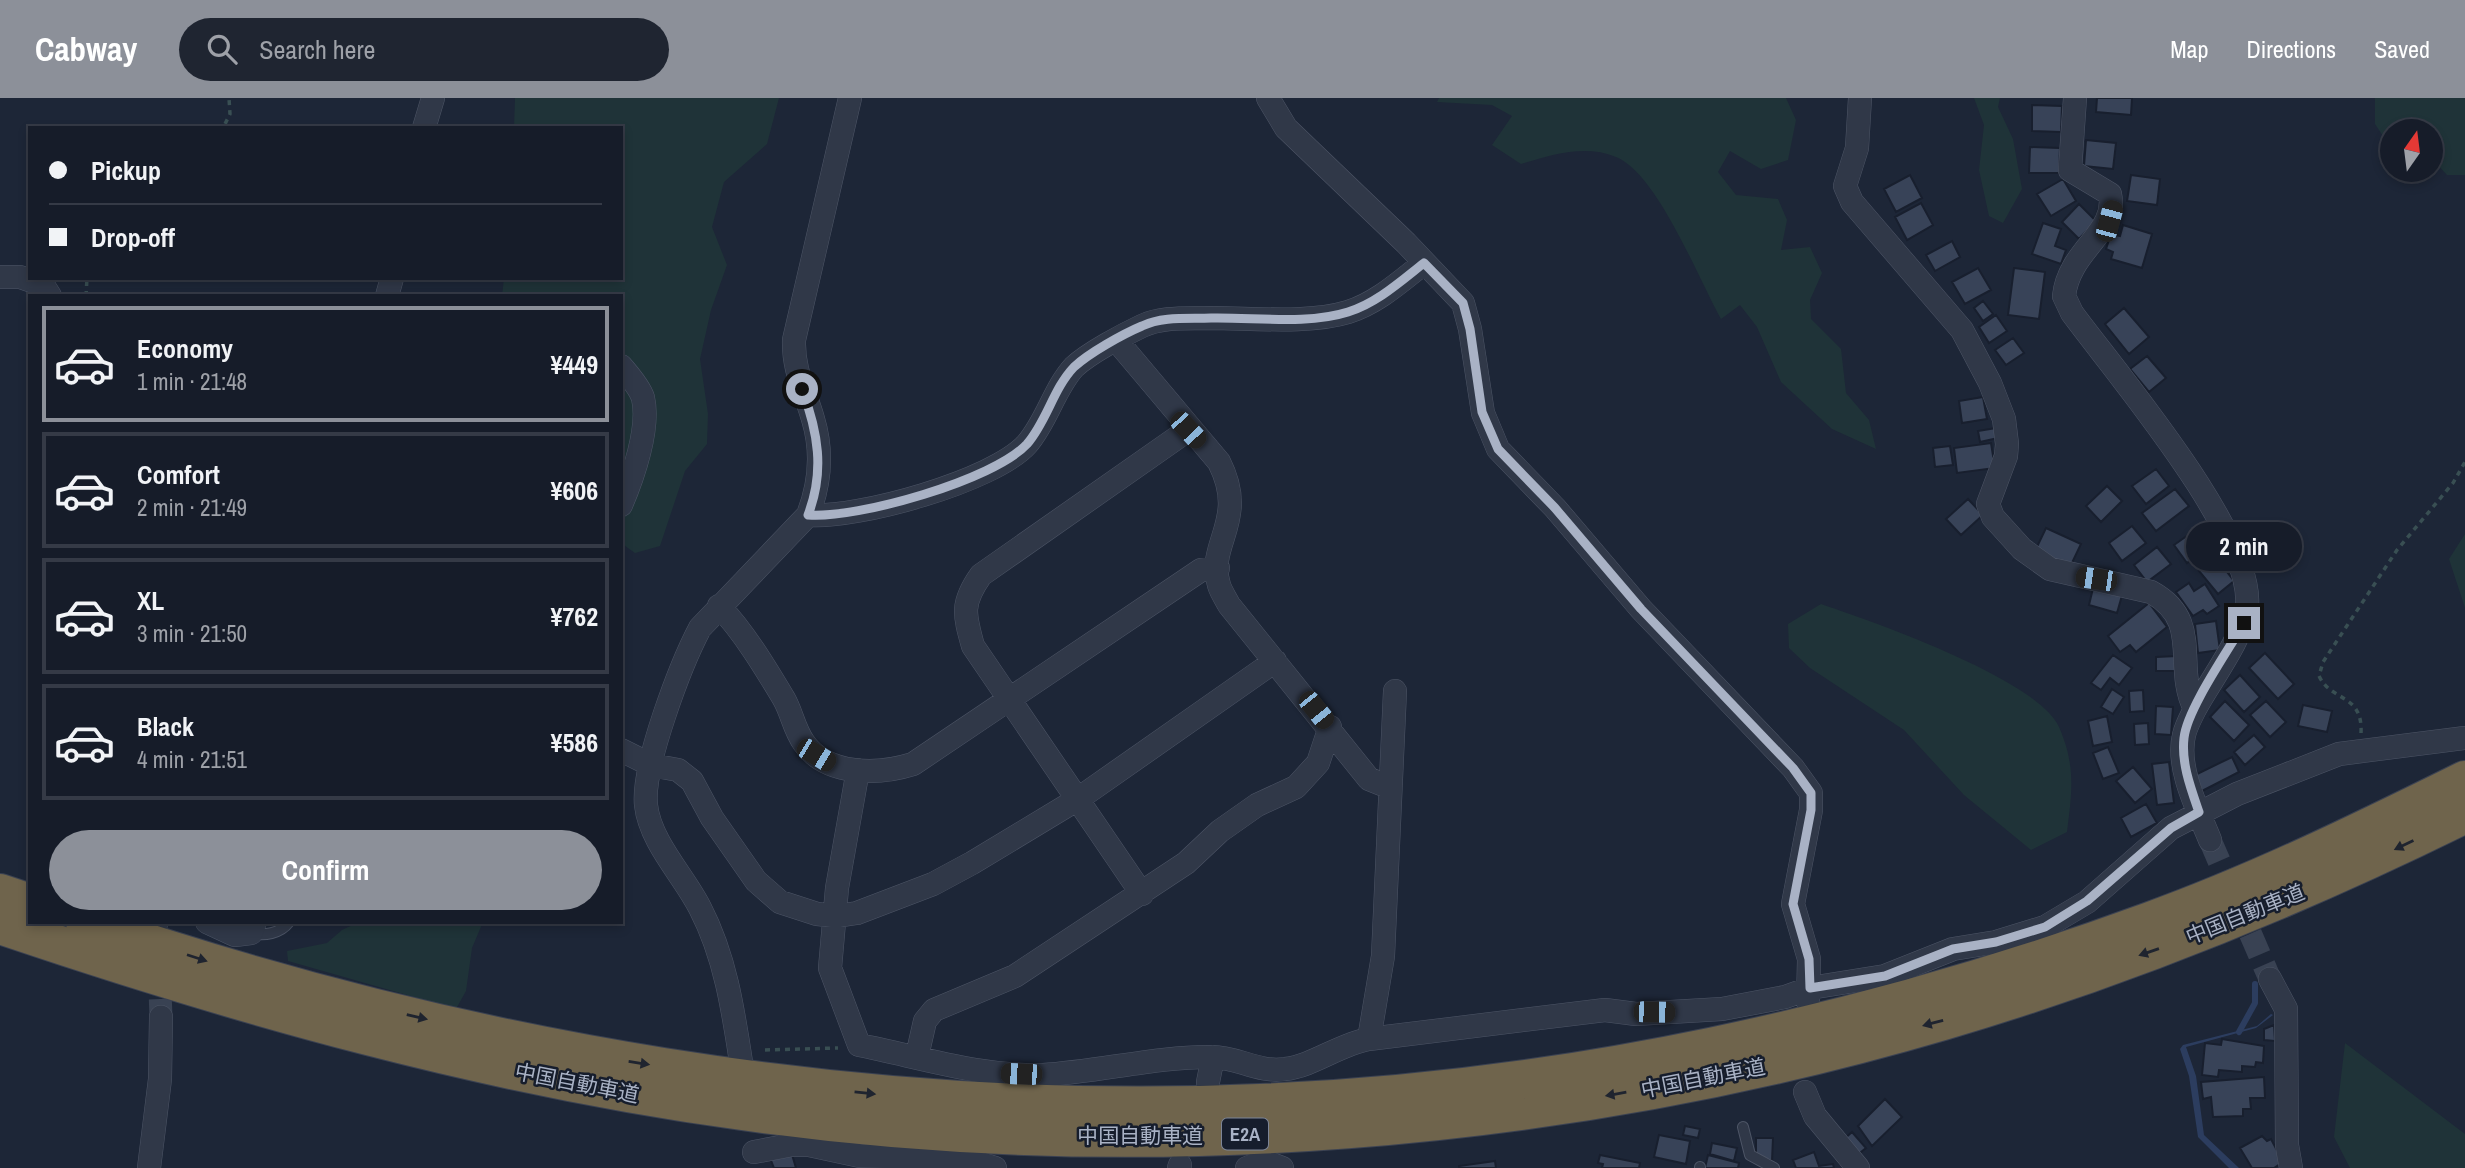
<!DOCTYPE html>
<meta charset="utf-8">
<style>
body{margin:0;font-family:"Archivo Narrow","Noto Sans JP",sans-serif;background:#1f2531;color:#f1f3f6;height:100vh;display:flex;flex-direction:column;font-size:26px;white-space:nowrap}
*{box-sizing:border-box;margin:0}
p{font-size:23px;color:#9ea1a8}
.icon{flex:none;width:38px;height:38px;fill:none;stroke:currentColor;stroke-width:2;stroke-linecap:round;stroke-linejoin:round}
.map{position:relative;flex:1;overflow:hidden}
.panel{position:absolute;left:28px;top:196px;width:595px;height:630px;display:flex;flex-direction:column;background:#161c29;border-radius:0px;box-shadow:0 4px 10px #0003,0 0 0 2px #353a46}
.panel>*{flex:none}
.guide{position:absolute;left:28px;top:28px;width:595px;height:154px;border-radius:0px;box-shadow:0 4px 10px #0003,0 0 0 2px #353a46;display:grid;align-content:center;height:154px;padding:0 21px;background:#161c29}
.needle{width:46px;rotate:14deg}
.buttons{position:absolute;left:2380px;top:21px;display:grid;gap:14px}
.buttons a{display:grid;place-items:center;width:63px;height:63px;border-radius:50%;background:#161c29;box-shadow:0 4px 10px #0003,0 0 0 2px #353a46;font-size:35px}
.end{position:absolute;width:32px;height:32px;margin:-16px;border:9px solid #a9b2c5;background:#111;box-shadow:0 0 0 4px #111}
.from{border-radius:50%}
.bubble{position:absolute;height:49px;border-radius:24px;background:#161c29;box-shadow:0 4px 10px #0003,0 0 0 2px #353a46;font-size:23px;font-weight:700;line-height:49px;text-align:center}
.car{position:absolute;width:21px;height:42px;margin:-21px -10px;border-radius:9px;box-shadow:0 0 5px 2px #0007;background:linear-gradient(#222 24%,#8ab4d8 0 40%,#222 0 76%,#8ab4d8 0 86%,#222 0)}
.guide b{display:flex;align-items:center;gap:24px;height:66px;font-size:26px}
.guide b+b{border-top:2px solid #353a46}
.guide i{width:18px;height:18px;background:#f1f3f6}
ul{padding:12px 0 0;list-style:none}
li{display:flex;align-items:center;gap:21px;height:116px;margin:0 14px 10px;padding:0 7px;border:4px solid #353a46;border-radius:0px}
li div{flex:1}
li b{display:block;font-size:26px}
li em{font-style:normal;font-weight:700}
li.active{border-color:#8c9099}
li>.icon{width:63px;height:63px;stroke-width:1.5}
.primary-button{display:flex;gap:14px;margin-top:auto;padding:14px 21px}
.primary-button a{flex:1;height:80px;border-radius:42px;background:#8c9099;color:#fff;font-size:28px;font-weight:700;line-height:80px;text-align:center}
header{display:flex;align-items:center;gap:42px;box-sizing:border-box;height:98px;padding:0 35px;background:#8c9099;color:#fff}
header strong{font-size:33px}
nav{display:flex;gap:38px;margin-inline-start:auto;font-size:24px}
.search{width:490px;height:63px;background:#1f2531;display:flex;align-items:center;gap:18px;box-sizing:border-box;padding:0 24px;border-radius:38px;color:#9ea1a8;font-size:26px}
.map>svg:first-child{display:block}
.green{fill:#1f3338}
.water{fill:#2c3d5f}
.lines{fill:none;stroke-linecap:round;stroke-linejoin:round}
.stream{stroke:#2c3d5f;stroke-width:6}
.building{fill:#384358;stroke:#181f2e;stroke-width:2}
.minor-tunnel{stroke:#394253;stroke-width:23;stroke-dasharray:23 11;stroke-linecap:butt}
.service-casing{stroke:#4d5566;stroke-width:12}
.minor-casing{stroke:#4d5566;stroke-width:24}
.motorway-casing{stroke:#3b4252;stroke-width:40}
.path{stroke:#394f53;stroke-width:3.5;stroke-dasharray:5 5;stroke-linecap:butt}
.service{stroke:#303848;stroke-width:10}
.minor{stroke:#303848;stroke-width:23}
.motorway{stroke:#6f644c;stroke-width:38}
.oneway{fill:#1f242f}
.route{stroke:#a9b2c5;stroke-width:9}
.labels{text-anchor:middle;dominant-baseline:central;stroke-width:5;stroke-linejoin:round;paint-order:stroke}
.shield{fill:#161d2c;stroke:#7d8597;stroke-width:2}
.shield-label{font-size:19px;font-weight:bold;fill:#a9b2c5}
.street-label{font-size:21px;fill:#a9b2c5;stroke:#161d2c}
</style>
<header>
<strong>Cabway</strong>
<div class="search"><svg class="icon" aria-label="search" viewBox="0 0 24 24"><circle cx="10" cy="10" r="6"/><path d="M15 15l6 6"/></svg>Search here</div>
<nav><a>Map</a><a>Directions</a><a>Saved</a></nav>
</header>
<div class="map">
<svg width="2465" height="1070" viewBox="0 0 2465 1070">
<rect width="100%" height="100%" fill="#1d2637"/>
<path class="green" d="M515,0H779L767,46L724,84L712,129L727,167L711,212L700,261L708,316L707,346L685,373L660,448L635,455L621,445V198H502L504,180H621V30H514Z
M1439,0H1786L1796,22L1788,62L1761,71L1730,53L1718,74L1736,97L1778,101L1787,122L1781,152L1810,149L1822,175L1810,202L1811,221L1841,251L1846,295L1869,322L1876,351L1832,331L1781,284L1757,229L1740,207L1721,221C1699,182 1657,75 1616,59C1585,46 1551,57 1521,66L1492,47L1512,18L1492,7L1437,4Z
M1974,0H2000L1998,9L2013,41L2022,91L2003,125L1989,118L1979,72L1984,27Z
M2375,0H2465V77H2447L2431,60V33H2392L2391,50L2375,26Z
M2465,436V510L2449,461Z
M1821,506C1871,523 2038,581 2059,629C2076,668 2072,693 2067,734L2031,752L1964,697L1904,632L1810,570L1789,550L1788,526Z
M359,824L402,827L408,824H483L472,850L466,893L456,911L288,863L287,853L327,845L342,832Z
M2345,945L2465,1036V1070H2350L2334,1039Z"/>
<path class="water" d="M2271,916L2273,917L2256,930L2186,949L2196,978L2204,1037L2239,1070H2229L2198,1039L2189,978L2180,951L2183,947L2257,928Z"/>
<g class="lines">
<path class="stream" d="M2239,934L2255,905V886"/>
</g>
<path class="building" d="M2097,0H2132L2131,17L2096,14Z
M2032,7L2062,8L2061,34L2032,33Z
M2086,42L2116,45L2113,71L2084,68Z
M2030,49L2060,50L2059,75H2029Z
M1910,77L1922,100L1896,114L1884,91Z
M2131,77L2160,81L2157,107L2127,103Z
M2063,81L2076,103L2051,118L2037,96Z
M1921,105L1933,127L1907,142L1895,119Z
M2079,106L2096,123L2079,141L2062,124Z
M2043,125L2061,131L2055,148L2066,152L2061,166L2032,156Z
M2123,127L2152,136L2142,170L2111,161L2113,154L2106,151L2111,136L2120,138Z
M1952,143L1960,159L1935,173L1926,157Z
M1978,170L1991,192L1965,206L1952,184Z
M2014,170L2045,174L2039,221L2008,217Z
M1983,203L1993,216L1983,223L1974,210Z
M2124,210L2149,239L2129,256L2105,226Z
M1996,217L2007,233L1989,245L1979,229Z
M2013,240L2024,255L2006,267L1995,252Z
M2147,258L2166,280L2149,294L2130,271Z
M1983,299L1987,321L1962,325L1959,303Z
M1996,330L1998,340L1980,344L1978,333Z
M1991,345L1995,370L1957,375L1954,350Z
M1950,348L1953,367L1935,369L1933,350Z
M2156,371L2169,388L2146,406L2132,388Z
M2107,388L2122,403L2101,424L2086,408Z
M2175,391L2189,408L2156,433L2142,415Z
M1968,401L1983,417L1961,437L1946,421Z
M2132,428L2146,445L2122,463L2109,445Z
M2046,430L2081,446L2070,469L2035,453Z
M2198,430L2211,447L2187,465L2174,447Z
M2157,449L2171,466L2147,484L2134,467Z
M2216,460L2234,483L2218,496L2199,473Z
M2189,485L2194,493L2205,486L2219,508L2207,516L2203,512L2193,518L2176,494Z
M2094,486L2123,494L2117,515L2089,507Z
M2149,505L2167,529L2136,554L2130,547L2120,554L2108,538Z
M2216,523L2220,552L2198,555L2195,526Z
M2265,555L2294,586L2278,601L2249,570Z
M2113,557L2132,570L2119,587L2110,580L2101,592L2091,585Z
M2177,558V573H2156V559Z
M2240,577L2260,599L2244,614L2224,592Z
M2112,591L2124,599L2113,616L2101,609Z
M2143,592L2144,613L2130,614L2129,593Z
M2225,603L2249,627L2234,643L2210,619Z
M2266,603L2286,624L2270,639L2250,617Z
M2303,607L2332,613L2327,634L2298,628Z
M2156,608L2173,609L2171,637L2155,636Z
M2107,618L2112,644L2093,648L2088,623Z
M2148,625L2149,646L2135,647L2134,626Z
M2254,637L2265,649L2245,667L2234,654Z
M2108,649L2119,675L2103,681L2093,655Z
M2232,659L2239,674L2202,693L2195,677Z
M2169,664L2174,705L2157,707L2152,666Z
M2133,669L2152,691L2135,705L2116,683Z
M2146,706L2157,725L2131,739L2121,720Z
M2274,927L2275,943L2264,942V931Z
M2222,941L2264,948L2263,965L2256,964L2255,969L2242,968V974L2219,972L2218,979L2202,977L2205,945L2221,947Z
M2264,979L2265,1000H2250L2251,1011H2243V1018L2213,1019L2211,999L2203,1001L2201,984Z
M1885,1001L1902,1019L1872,1048L1858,1028Z
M1685,1028L1700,1031L1698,1040L1683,1037Z
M1852,1034L1866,1050L1856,1058L1842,1043Z
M1659,1037L1690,1043L1686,1066L1654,1059Z
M2262,1038L2267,1043L2271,1041L2283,1064L2274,1070H2252L2240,1050Z
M1756,1040H1773L1772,1063L1756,1057Z
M1712,1045L1737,1050L1734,1063L1710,1056Z
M791,1053L796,1070H774L770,1060Z
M1814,1054L1819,1068L1833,1066L1834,1070H1796L1793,1062Z
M1600,1057L1640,1065L1639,1070H1602L1603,1066L1598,1065Z
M1708,1057L1739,1065L1738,1070H1705Z
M1495,1063L1496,1070H1459V1068Z"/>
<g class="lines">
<path class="minor-tunnel" d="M2210,742L2270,881
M159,867L161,919"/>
<g class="service-casing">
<path id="service" d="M251,835C264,838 280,836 289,824
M1743,1029L1750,1057L1774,1070
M1700,1070V1069"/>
</g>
<g class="minor-casing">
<path id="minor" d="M1268,0L1286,30L1406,145L1463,205L1470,231L1483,315L1498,351L1555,410L1641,511L1793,670L1811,695V712L1793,806L1809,861L1808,904
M1860,0L1857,50L1845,88L1852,104L1962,232L1990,285L2004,321L2007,346L2006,358L1988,406L1993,419L2022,451L2050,471L2151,494C2204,523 2173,568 2195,611C2191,619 2186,628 2184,637C2176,670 2198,712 2210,742
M2075,0L2070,72L2110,96C2118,135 2069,151 2064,198L2072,215C2116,275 2254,436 2247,508C2244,539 2210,583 2195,611
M424,30L433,0
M0,179H20L43,187L50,198
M387,198L392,180
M1117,243L1219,364C1249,423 1206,445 1219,487C1221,494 1226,501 1229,507L1369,681L1389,689
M621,268C628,276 640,290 643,300C650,330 633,379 621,407
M808,417C857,421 994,383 1027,346C1047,323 1054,291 1074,269C1089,255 1123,237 1142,228C1163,218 1189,221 1211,220C1252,220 1309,226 1348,214C1377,205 1401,183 1424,165
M719,508C744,534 766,571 784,601C792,615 794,631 804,645C827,678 878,677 913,666L1201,472L1218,470
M621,652L651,667L678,672L692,683L712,720L756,783L780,804L817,816L837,818L857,815L933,786L972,765L1078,701L1275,563
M858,672L837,790L830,870L859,947C920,959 980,979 1043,977C1098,974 1159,958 1212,959C1238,959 1258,975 1285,971C1313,968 1340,946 1369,941L1605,912L1636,916L1722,911L1785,899L1810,890L1885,878L1953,851L1996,844L2045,829L2087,804L2171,730L2237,696L2339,656L2465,640
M1142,796L973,548C964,516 961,505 981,477L1188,332
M156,824V826
M207,824L235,837L251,835L255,824
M2270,881L2286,911L2287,1047L2291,1070
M1369,941L1383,858L1395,593
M917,958L925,923L934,912L1015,878L1186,765L1220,733L1257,707L1296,689L1318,665L1330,629
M741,964C733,911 725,858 700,810C684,778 650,744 646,707C642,667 681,566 700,530L808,417C820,386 823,354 813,321C805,293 793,272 794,242L850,0
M1208,984L1213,959
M1805,994L1815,1018L1858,1070
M754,1054L791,1047H809L860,1058L963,1060L995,1070
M149,1070L160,981L161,919
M1179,1070L1180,1067
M1247,1070L1264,1063L1282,1070"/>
</g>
<g class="motorway-casing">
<path id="motorway" d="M0,795L30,805
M85,824C462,953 862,1022 1260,1005C1563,993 1866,927 2150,823C2258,784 2362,733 2465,682
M0,827C242,909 488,978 742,1013C1139,1069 1559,1036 1943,923C2123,870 2297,799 2465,716"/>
</g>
<path class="path" d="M216,30L225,26L230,16L229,0
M86,198L87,180
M2361,635C2363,595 2331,604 2319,578L2323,564L2397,452L2453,385L2465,364
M765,952L838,950"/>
<use href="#service" class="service"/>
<use href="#minor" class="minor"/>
<use href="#motorway" class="motorway"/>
</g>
<defs><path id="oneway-solid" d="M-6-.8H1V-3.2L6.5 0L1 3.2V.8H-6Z" transform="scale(1.75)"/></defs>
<g class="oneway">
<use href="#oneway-solid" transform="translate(2404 747) rotate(154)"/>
<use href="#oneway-solid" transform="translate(2149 854) rotate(161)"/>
<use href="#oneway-solid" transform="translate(197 860) rotate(18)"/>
<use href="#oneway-solid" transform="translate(417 919) rotate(13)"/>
<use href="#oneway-solid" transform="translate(1933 925) rotate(165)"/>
<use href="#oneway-solid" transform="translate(639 965) rotate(9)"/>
<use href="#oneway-solid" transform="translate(865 995) rotate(6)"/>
<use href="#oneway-solid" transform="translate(1616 996) rotate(170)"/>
</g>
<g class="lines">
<path class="route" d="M802,291C818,334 825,373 808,417C857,421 994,382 1027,346C1047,323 1053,291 1074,269C1089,255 1123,236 1142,228C1163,218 1189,221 1211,220C1254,219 1307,227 1348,214C1377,205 1401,183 1424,165L1463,205L1470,231L1482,314L1498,351L1555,410L1641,511L1793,670L1811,695V712L1793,806L1809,861L1810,890L1885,878L1953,851L1996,844L2045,829L2087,803L2171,730L2199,714C2191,691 2181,665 2184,640C2187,611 2228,553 2244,525"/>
</g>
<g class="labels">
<rect class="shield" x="1222" y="1020.5" width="46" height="31" rx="5"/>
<g class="shield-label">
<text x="1245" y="1036">E2A</text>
</g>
<g class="street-label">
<text transform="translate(2245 816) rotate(-22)">中国自動車道</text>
<text transform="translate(1703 980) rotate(-11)">中国自動車道</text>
<text transform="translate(577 985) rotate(11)">中国自動車道</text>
<text x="1140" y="1037">中国自動車道</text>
</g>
</g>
</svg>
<div class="buttons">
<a><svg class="needle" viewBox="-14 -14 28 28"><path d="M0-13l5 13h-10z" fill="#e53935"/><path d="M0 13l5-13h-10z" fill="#9ea1a8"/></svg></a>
</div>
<i class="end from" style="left:802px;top:291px"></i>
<i class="end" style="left:2244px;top:525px"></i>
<div class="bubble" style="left:2186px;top:424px;width:116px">2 min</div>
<i class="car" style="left:2109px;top:123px;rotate:15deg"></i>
<i class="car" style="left:1188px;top:332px;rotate:137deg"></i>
<i class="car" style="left:2096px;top:481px;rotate:278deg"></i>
<i class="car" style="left:1316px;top:612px;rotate:141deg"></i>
<i class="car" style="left:816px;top:657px;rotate:121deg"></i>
<i class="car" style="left:1654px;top:914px;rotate:91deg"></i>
<i class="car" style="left:1021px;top:976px;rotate:272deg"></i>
<div class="guide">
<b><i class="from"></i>Pickup</b>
<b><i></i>Drop-off</b>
</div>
<section class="panel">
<ul>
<li class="active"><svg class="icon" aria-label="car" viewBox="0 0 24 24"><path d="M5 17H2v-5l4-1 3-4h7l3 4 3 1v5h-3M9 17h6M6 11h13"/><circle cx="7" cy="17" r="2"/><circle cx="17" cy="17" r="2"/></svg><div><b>Economy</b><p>1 min · 21:48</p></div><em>¥449</em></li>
<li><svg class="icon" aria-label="car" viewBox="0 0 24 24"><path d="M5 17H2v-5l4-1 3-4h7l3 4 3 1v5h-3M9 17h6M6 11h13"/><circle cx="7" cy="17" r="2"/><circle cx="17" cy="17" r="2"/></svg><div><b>Comfort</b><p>2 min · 21:49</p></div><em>¥606</em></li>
<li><svg class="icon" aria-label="car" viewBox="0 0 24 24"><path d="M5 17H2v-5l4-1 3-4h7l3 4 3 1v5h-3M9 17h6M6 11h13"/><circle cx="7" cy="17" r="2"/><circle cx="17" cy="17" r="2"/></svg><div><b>XL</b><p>3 min · 21:50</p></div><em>¥762</em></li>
<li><svg class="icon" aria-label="car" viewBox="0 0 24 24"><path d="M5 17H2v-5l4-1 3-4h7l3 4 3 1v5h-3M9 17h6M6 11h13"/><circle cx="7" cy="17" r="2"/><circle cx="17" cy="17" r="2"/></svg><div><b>Black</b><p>4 min · 21:51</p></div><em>¥586</em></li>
</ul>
<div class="primary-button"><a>Confirm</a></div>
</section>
</div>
